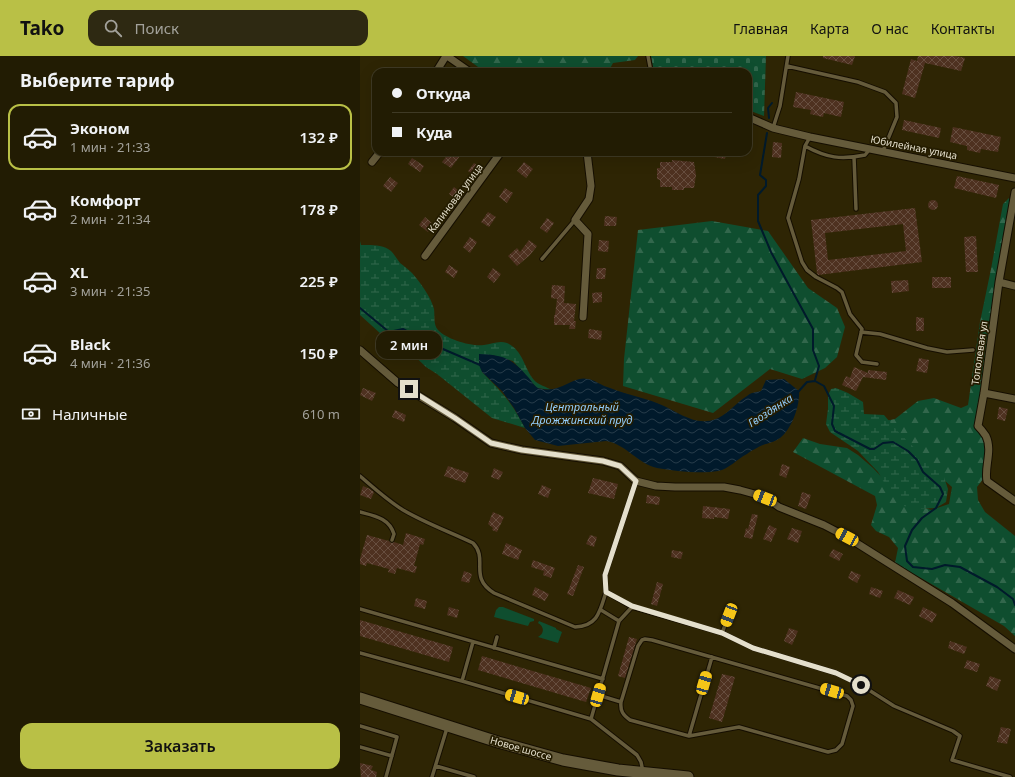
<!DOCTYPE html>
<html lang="ru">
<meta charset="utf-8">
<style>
body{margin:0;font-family:"Noto Sans",sans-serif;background:#2e2912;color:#f1f3f6;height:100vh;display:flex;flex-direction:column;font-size:15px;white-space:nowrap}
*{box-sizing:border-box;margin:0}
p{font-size:13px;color:#a2a19a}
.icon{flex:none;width:22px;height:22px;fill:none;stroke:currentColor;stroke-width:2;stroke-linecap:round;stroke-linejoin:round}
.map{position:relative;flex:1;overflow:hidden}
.panel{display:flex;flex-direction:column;background:#221c03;width:360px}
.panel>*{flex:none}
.banner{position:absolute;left:12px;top:12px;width:380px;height:88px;border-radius:12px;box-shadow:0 4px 16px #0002,0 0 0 1px #3f3a25;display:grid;align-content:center;height:88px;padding:0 20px;background:#221c03}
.end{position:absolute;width:18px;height:18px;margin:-9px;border:5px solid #e4dfcc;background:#111;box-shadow:0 0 0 2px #111}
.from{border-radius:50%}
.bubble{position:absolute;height:28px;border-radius:12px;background:#221c03;box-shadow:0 4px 16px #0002,0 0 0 1px #3f3a25;font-size:13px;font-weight:600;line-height:28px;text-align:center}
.car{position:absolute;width:12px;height:24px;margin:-12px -6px;border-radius:5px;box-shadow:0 0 3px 1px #0007;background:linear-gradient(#f5c518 24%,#345 0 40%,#f5c518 0 76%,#345 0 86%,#f5c518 0)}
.banner b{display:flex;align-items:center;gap:14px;height:38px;font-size:15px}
.banner b+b{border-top:1px solid #3f3a25}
.banner i{width:10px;height:10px;background:#f1f3f6}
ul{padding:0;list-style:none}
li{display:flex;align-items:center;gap:12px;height:66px;margin:0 8px 6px;padding:0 12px;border:2px solid transparent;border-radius:12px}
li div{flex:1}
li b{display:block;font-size:15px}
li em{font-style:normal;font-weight:600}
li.selected{border-color:#b9c046}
li>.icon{width:36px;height:36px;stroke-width:1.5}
h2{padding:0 20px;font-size:18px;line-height:48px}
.pay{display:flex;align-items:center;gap:10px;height:44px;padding:0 20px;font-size:15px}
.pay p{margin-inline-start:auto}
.action{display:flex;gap:8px;margin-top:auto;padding:8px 20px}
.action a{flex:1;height:46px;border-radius:12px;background:#b9c046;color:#111;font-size:16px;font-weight:600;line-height:46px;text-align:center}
header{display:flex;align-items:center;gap:24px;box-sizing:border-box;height:56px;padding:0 20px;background:#b9c046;color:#111}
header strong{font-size:19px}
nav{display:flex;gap:22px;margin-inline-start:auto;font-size:14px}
.search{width:280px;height:36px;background:#2e2912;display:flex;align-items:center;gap:10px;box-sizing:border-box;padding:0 14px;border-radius:12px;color:#a2a19a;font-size:15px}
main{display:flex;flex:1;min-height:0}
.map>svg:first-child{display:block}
.forest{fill:url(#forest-firs)}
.wetland{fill:url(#wetland-marsh)}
.cemetery{fill:url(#cemetery-stones)}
.park{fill:#0f4e2f}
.water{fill:url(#water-waves)}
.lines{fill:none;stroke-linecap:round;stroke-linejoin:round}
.stream{stroke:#011a2b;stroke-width:2}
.building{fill:url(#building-cross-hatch);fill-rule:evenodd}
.lane-casing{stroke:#150e00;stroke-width:5.5}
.street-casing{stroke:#150e00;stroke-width:9}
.secondary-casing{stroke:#150e00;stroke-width:13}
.lane{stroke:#655b3b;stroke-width:3.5}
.street{stroke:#655b3b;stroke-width:7}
.secondary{stroke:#655b3b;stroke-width:11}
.route{stroke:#e4dfcc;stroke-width:5}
.labels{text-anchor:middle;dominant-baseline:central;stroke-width:3.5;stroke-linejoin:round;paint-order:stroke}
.street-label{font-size:10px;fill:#e4dfcc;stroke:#241c00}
.water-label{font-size:11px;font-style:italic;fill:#92cdfb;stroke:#241c00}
</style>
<header>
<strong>Tako</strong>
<div class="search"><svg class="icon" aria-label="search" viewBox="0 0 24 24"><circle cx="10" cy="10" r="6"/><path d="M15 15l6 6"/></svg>Поиск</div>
<nav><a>Главная</a><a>Карта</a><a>О нас</a><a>Контакты</a></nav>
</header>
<main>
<section class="panel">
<h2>Выберите тариф</h2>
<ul>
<li class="selected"><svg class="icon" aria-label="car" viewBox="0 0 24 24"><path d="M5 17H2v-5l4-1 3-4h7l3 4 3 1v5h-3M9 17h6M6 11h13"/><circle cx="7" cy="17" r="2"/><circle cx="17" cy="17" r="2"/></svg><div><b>Эконом</b><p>1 мин · 21:33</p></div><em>132 ₽</em></li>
<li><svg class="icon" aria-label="car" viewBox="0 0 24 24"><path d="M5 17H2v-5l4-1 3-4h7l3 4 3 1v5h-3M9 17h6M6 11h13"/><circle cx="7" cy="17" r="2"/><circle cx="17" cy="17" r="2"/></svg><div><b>Комфорт</b><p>2 мин · 21:34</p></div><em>178 ₽</em></li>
<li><svg class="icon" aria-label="car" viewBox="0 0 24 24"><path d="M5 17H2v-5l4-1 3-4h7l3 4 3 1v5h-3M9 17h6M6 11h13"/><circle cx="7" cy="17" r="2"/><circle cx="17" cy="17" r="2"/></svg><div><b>XL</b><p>3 мин · 21:35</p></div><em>225 ₽</em></li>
<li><svg class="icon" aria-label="car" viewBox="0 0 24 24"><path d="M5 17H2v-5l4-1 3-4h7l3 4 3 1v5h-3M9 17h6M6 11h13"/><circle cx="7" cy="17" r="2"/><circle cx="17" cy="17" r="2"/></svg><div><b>Black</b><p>4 мин · 21:36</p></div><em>150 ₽</em></li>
</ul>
<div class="pay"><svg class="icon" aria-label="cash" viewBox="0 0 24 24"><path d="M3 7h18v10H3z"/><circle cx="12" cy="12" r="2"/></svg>Наличные<p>610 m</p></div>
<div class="action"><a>Заказать</a></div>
</section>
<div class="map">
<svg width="655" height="721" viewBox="0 0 655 721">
<defs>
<pattern id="forest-firs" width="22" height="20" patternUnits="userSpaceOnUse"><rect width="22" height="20" fill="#0f4e2f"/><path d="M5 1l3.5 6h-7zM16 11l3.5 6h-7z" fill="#32674c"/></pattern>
<pattern id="wetland-marsh" width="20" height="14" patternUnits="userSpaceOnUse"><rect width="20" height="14" fill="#0f4e2f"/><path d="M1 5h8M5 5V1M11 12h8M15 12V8" fill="none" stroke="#32674c"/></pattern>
<pattern id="cemetery-stones" width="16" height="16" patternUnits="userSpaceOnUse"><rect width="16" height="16" fill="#0f4e2f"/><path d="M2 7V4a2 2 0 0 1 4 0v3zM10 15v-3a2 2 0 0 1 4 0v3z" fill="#32674c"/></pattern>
<pattern id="water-waves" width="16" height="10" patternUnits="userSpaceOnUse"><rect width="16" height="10" fill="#011a2b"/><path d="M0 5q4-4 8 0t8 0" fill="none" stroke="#263b49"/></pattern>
<pattern id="building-cross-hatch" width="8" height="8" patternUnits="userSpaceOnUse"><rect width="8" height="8" fill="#4e3120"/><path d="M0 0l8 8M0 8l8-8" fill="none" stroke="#674e3f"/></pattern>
</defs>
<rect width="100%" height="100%" fill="#2e2504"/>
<path class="forest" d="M103,0H278L275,4L253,7L248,16H125Z
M649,142L653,147L618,370L626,381V419L617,431L618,444L625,456L655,480V580L644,570L535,507L538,492L529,481L516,475L511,469L517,449L515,440L433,396L443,382L460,388L487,392L498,399L513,412L530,430L552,448L571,454L589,448L592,431L576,417L515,367L535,363L558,345L574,342L601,352L608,349L620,266L631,213L643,148Z
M352,165L408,175L448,232L477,252L485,271L477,301L465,312L442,323L410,313L353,357L263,330L264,303L278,174Z"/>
<path class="wetland" d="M0,185L1,189C10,189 23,188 31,195C34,198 37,203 40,207C44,210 48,213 52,217C60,226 71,241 74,253C75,260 73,268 78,274C86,283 112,291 124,289C132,288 139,284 147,287C163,294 164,312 174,324C178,329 187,331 192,334L177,332L153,305L132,299L122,316C142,336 152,347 165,372L132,362L77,318L66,311L39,285L21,278L0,259Z
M476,332L488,337L503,346L504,358L524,359L541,379L564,401L582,415L588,433L586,446L576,452L555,453L544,450L529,435L518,416L498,395L470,376L466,368L468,353V339L471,333Z"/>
<path class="cemetery" d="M291,0H406L404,60L388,54V16H296L293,11Z"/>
<path class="park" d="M139,551H143L174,563V565L170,566L168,570L134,561L136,554Z
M179,565L196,572V573L202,576L198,587L178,581C184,578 185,571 178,567Z"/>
<path class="water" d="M119,298C143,299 152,302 168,321C171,324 174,330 178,332C201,339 212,319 228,323C235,324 242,330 250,332C268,339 287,342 304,350C317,356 332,367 347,365C364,364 373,349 387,340C390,337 396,336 401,335L406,324L424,323L439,335C440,350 432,373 420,382C415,386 408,387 403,389C398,391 391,395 387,398C377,403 369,413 358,415C341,418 314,415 297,412C278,408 266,388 246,385L198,390L175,384L165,372L154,352L142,335L122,316L119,309Z"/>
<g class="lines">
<path class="stream" d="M409,62L408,52L412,47
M407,77L400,119L406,124V130L398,139V165L411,196L453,273V294L459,310L455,324
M0,252L29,276L43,273L69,287L120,309
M438,336L447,326L455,325L464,330L474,350L472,368L475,375L510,393H514L523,387L533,386L548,395L557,404L563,416L580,431L583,438L576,452L562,462L552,474L545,490L547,505L553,511L572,513L585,509L600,511L637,531L653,543L655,549"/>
</g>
<path class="building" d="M463,0H495L492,9L463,2Z
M558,0H596L605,2L601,15L565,7L555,42L542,38L551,3L557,5Z
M436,36L484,46L481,61L464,57L463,61L450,58L451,54L433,51Z
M544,64L581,72L579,82L542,74Z
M593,71L641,81L638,96L621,93L620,97L607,94V90L590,86Z
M413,86L422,87L421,102L412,101Z
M90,96H103L91,112L82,106Z
M344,96H366L365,103L344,99Z
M52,102L64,110L60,116L48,108Z
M312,104L334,106L336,119L334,132H324V134H312V131H300V124L297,123V112H300V106H312Z
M164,106L173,113L166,122L157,115Z
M114,107L122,113L117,121L108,115Z
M597,120L639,129L636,142L594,132Z
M30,121L38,127L31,136L23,130Z
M94,131L104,139L99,145L89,138Z
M145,132L153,137L147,147L139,141Z
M568 149a5 5 0 1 1 10 0a5 5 0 1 1-10 0Z
M555,152L562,206L458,219L457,217L451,164ZM543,168L546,195L468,204L465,177Z
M128,156L136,161L129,171L121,166Z
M245,160L257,161L256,170H244Z
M65,161L74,169L68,176L59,169Z
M187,162L194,167L187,177L180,172Z
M616,180L618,216H606L604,181Z
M110,181L117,186L110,197L103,191Z
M169,184L177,190L170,199L157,210L148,200L157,192L160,196Z
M239,184L249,185L248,196L238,195Z
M89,209L98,215L94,222L85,216Z
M133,212L141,218L134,227L127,221Z
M237,212H246L245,223H236Z
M572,221H591V232H572Z
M548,224L549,235L532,237L531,225Z
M192,229L205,230L204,247L216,248L214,265H216L215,273H209L210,269H194V259H195L197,243L191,242Z
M242,236V246L233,247L232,237Z
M556,261L564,262V275H556Z
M229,273L242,275L241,284L228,282Z
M559,302L569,304L567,317L556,315Z
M494,311L508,317V314L527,316L526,324L503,321L496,335L482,329L486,320L490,322Z
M3,332L16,337L12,345L0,339Z
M639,351L648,353L645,365L637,363Z
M35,354L46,359L44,366L32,361Z
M422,408L430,411L426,422L419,419Z
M88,410L109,417L105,427L84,420Z
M134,412L143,416L139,424L131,421Z
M233,422L258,428L254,443L228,437Z
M182,429L191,433L188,442L178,438Z
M3,430L10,433L14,436L11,443L0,439Z
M442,436L451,439L446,453L438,450Z
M287,439L300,441L299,449L286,447Z
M343,450L370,453L368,463L354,461V463L342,462Z
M133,456L144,461L137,476L132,474L133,472L128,468Z
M392,458L398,459L392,483L384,481L386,472L388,473Z
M409,469L417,473L411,486L403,483Z
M432,472L442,475L438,487L427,483Z
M46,477L65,483L63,489L60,488L54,510H57L55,517L37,512L35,518L28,516L29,513L7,507L6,510L0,508V503L7,479L29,485L31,487L34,486L43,489Z
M230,479L237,481L234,491L226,488Z
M146,487L162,494L158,504L142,498Z
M473,493L483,498L479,505L469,500Z
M312,494L323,496L321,503L311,501Z
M173,504L195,512L191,522L183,519L184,515L171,511Z
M218,509L224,511L213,540L207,538Z
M104,515L112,518L109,527L101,525Z
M491,515L501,519L497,527L488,522Z
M297,526L303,528L297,550L291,548Z
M175,531L189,538L185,545L172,539Z
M511,531L523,535L520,542L509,538Z
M538,534L554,541L550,549L534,542Z
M56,542L67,545L65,553L54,550Z
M89,551L99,554L97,562L87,559Z
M563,551L577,558L572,567L559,560Z
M0,564L93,591L89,606L0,580Z
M429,572L438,575L432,589L424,585Z
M269,581L277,583L265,622L258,620Z
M590,585L607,591L604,598L588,592Z
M122,600L231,632L226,646L118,614Z
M607,604L620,608L617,616L604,612Z
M362,618L375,621L362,666L349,662Z
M630,620L641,624L637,635L626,630Z
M641,671L651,673L647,688L637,686Z
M0,707L13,710L11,714L17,716L16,721H1Z"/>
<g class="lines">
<g class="lane-casing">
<path id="lane" d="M288,0L291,16
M427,10L498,26L525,36L536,47L537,61L523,95
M413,72L420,50L428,0
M450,81L445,90L439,123L428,162L442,206L447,214L456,221L477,232L482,236L490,258L502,273L496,299L502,306L517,308
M445,90C467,102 481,104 505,99L510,93
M494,101L496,153
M182,203L215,164
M501,276L520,278L567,292L587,296L613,294
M0,420C14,432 27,444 43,454C65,467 90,476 113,487C129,503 108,521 134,537L215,571C238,570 240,555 246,536
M276,425L245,519L246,536L272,551L362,577L369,559
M0,456C15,460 29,462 34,478L32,484
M0,553L243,623
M241,554L259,565
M362,577L393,592L476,617L501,629L534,650L593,675L600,680L592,704L650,721
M285,583L292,584L487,640L491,644L493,650L482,688L476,694L468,696L379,671L329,680L270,664C263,659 260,655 261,646L278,590L282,584Z
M134,592L137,581
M0,597L102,625L231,663L277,699L281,706L283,716
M102,625L113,586
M238,639L261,646
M231,663L259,565L272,551
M0,670L37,681L26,721
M329,680L352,601
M0,691L32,700
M76,710L114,721
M72,721L87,672"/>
</g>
<g class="street-casing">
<path id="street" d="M87,0L110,16
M76,16L86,0
M388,61L413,72L450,81L655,122
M12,106L20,96
M655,136L639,226L624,337L618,370C621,373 624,377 626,380C633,395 624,411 627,425L655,445
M65,200L141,96
M639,226L655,230
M223,261L228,178L215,164L229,143L231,130L227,96
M0,294L38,327L95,362L131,387L162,394L243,405L260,410L276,425L296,430L315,431H364L380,434L405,441L419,451L464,469L487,481L592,547L655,593
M624,337L655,343"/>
</g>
<g class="secondary-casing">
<path id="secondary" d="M0,642L138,686L203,704L258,714L328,721"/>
</g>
<use href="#lane" class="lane"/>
<use href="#street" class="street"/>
<use href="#secondary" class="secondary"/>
</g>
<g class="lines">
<path class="route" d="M49,333L95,362L131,387L162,394L243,405L260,410L276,425L245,519L246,536L272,550L362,577L393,592L476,617L501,629"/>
</g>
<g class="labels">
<g class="street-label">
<text transform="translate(554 91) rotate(11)">Юбилейная улица</text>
<text transform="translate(95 142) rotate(-53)">Калиновая улица</text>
<text transform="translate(619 297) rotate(-82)">Тополевая ул</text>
<text transform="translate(161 692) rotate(16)">Новое шоссе</text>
</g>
<g class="water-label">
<text x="222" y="350">Центральный<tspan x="222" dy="13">Дрожжинский пруд</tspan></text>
<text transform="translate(410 354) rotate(-33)">Гвоздянка</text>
</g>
</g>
</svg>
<i class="end from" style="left:501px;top:629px"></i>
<i class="end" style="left:49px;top:333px"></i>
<div class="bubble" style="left:16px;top:275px;width:66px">2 мин</div>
<i class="car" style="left:405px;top:442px;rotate:291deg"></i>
<i class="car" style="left:487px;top:481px;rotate:298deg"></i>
<i class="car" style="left:369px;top:559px;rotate:201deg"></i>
<i class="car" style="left:344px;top:627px;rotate:16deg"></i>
<i class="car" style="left:472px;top:635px;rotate:286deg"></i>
<i class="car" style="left:238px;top:639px;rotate:16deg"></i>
<i class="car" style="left:157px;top:641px;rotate:286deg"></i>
<div class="banner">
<b><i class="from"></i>Откуда</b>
<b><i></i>Куда</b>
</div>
</div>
</main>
